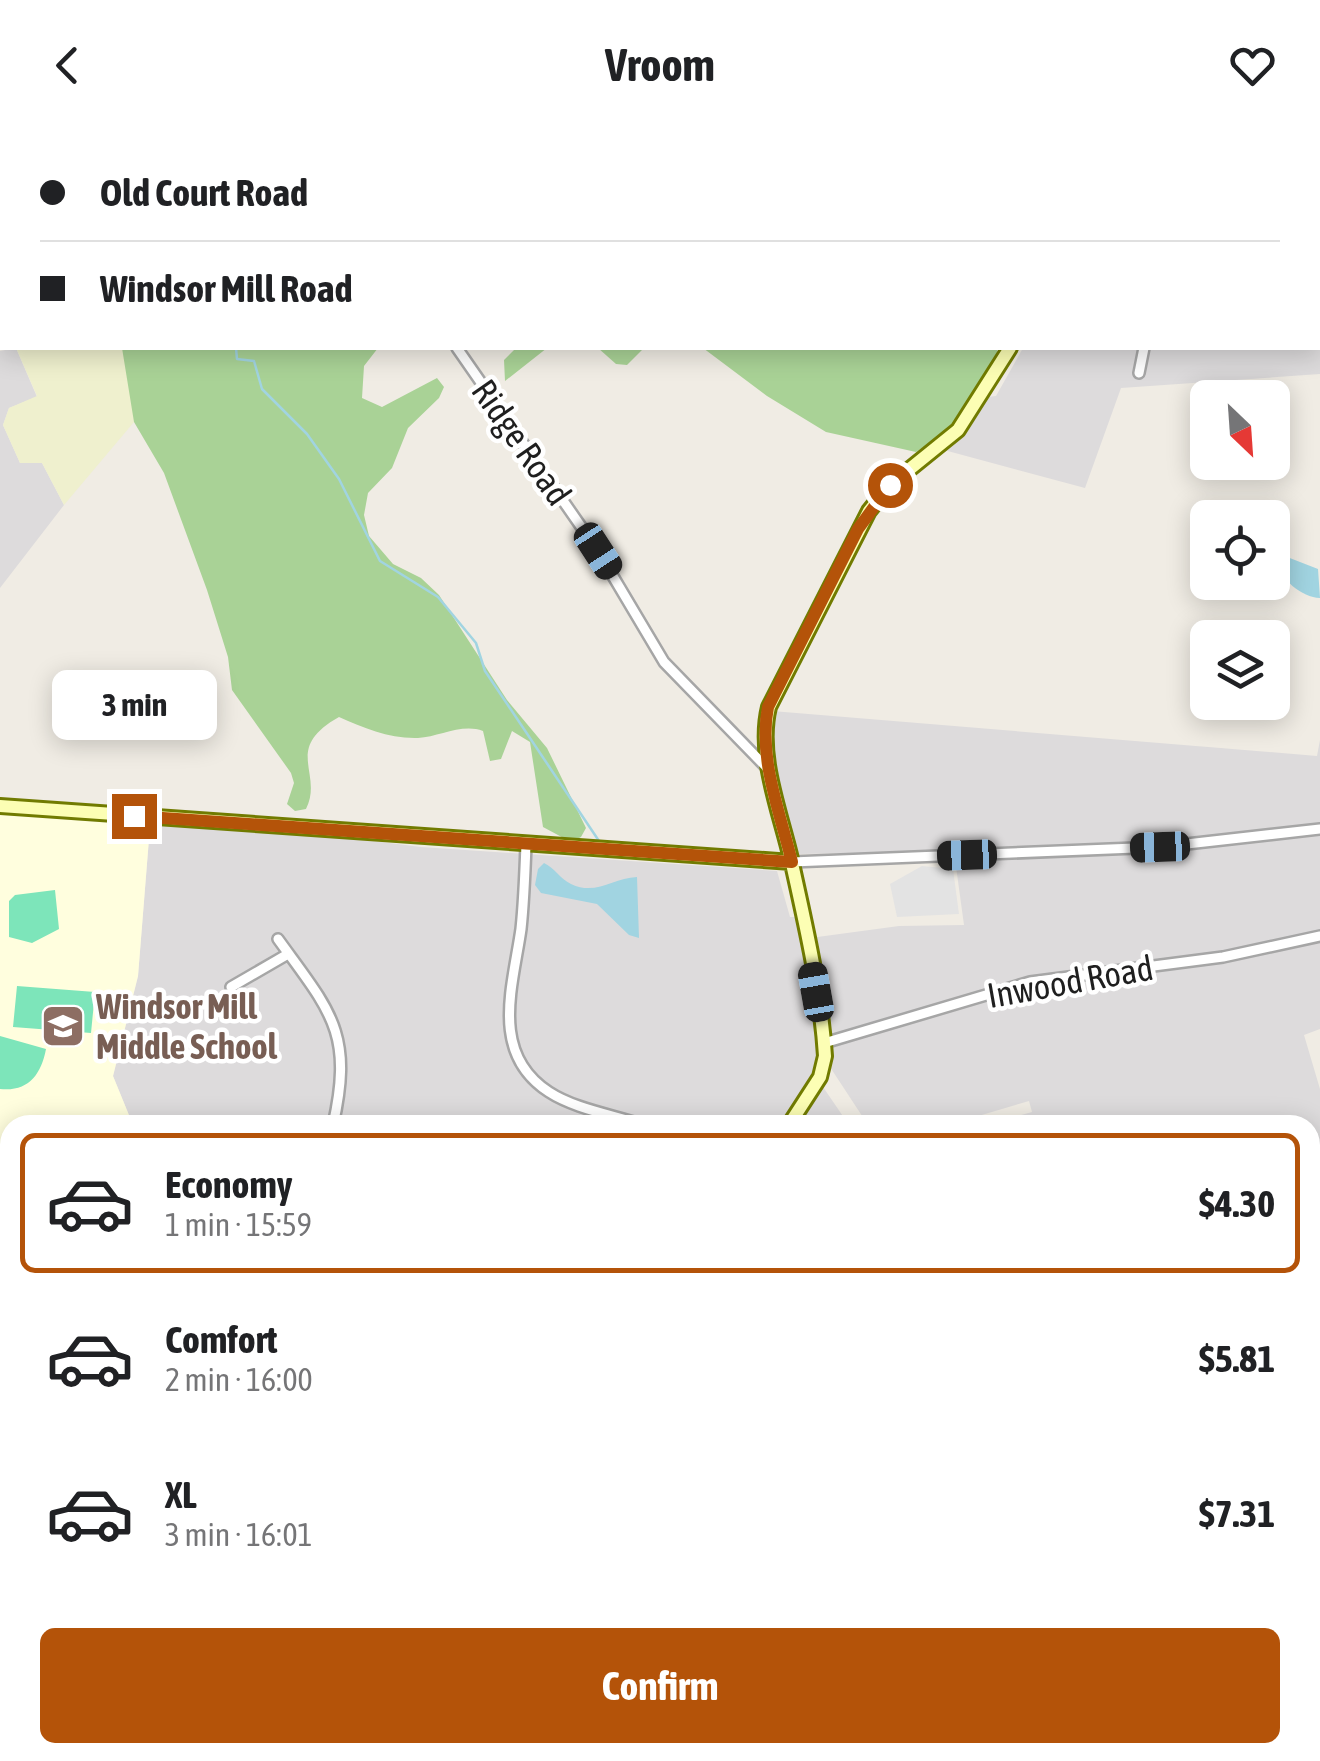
<!DOCTYPE html>
<meta charset="utf-8">
<style>
body{margin:0;font-family:"Asap Condensed",sans-serif;background:#f6f6f6;color:#202124;height:100vh;display:flex;flex-direction:column;font-size:38px;white-space:nowrap}
*{box-sizing:border-box;margin:0}
p{font-size:32px;color:#757577}
.icon{flex:none;width:55px;height:55px;fill:none;stroke:currentColor;stroke-width:2;stroke-linecap:round;stroke-linejoin:round}
.map{position:relative;flex:1;overflow:hidden}
.panel{position:absolute;left:0px;top:985px;width:1320px;height:648px;display:flex;flex-direction:column;background:#fff;border-radius:30px 30px 0 0;box-shadow:0 5px 25px #0003}
.panel>*{flex:none}
.hud{position:absolute;left:0px;top:0px;width:1320px;height:220px;box-shadow:0 5px 25px #0003;display:grid;align-content:center;height:220px;padding:0 40px;background:#fff}
.needle{width:65px;rotate:155deg}
.tools{position:absolute;left:1190px;top:250px;display:grid;gap:20px}
.tools a{display:grid;place-items:center;width:100px;height:100px;border-radius:15px;background:#fff;box-shadow:0 5px 25px #0003;font-size:50px}
.end{position:absolute;width:45px;height:45px;margin:-22px;border:12px solid #b45309;background:#fff;box-shadow:0 0 0 5px #fff}
.from{border-radius:50%}
.bubble{position:absolute;height:70px;border-radius:15px;background:#fff;box-shadow:0 5px 25px #0003;font-size:32px;font-weight:700;line-height:70px;text-align:center}
.car{position:absolute;width:30px;height:60px;margin:-30px -15px;border-radius:12px;box-shadow:0 0 8px 2px #0007;background:linear-gradient(#222 24%,#8ab4d8 0 40%,#222 0 76%,#8ab4d8 0 86%,#222 0)}
.hud b{display:flex;align-items:center;gap:35px;height:95px;font-size:38px}
.hud b+b{border-top:2px solid #e0e0e0}
.hud i{width:25px;height:25px;background:#202124}
ul{padding:18px 0 0;list-style:none}
li{display:flex;align-items:center;gap:30px;height:140px;margin:0 20px 15px;padding:0 20px;border:5px solid transparent;border-radius:15px}
li div{flex:1}
li b{display:block;font-size:38px}
li em{font-style:normal;font-weight:700}
li.selected{border-color:#b45309}
li>.icon{width:90px;height:90px;stroke-width:1.5}
.action{display:flex;gap:20px;margin-top:auto;padding:20px 40px}
.action a{flex:1;height:115px;border-radius:15px;background:#b45309;color:#fff;font-size:40px;font-weight:700;line-height:115px;text-align:center}
header{display:flex;justify-content:space-between;align-items:center;height:130px;padding:0 40px;background:#fff;font-size:45px;font-weight:700}
.map>svg:first-child{display:block}
.residential{fill:#dddbdc}
.education{fill:#fffede}
.farmland{fill:#eff0ce}
.forest{fill:#a9d296}
.pitch{fill:#7de5ba}
.parking{fill:#e3e3e3}
.water{fill:#a1d4e1}
.lines{fill:none;stroke-linecap:round;stroke-linejoin:round}
.stream{stroke:#a1d4e1;stroke-width:2.5}
.street-casing{stroke:#a6a6a6;stroke-width:14}
.secondary-casing{stroke:#717b00;stroke-width:18}
.street{stroke:#fff;stroke-width:9}
.secondary{stroke:#fcfeb4;stroke-width:12}
.route{stroke:#b45309;stroke-width:12}
.labels{text-anchor:middle;dominant-baseline:central;stroke-width:9;stroke-linejoin:round;paint-order:stroke}
.street-label{font-size:35px;fill:#1f1f1f;stroke:#fff}
.education-label{font-size:35px;font-weight:bold;fill:#785e54;stroke:#fff;text-anchor:start}
</style>
<header><svg class="icon" aria-label="back" viewBox="0 0 24 24"><path d="M15 5l-7 7 7 7"/></svg>Vroom<svg class="icon" aria-label="heart" viewBox="0 0 24 24"><path d="M12 20l-8-8c-3-5 5-10 8-4 3-6 11-1 8 4z"/></svg></header>
<div class="map">
<svg width="1320" height="1631" viewBox="0 0 1320 1631">
<rect width="100%" height="100%" fill="#f0ece4"/>
<path class="residential" d="M1112,0H1320V244L1121,258L1085,358L944,320L987,267L996,266L1023,218H1318V2Z
M16,218L37,267L9,278L3,295L20,333H42L64,375L0,458V221Z
M772,581L1317,626L1320,610V899L1304,905L1320,959V1241L1310,1247V995H987L1032,982L1029,971L948,995H868L830,937L810,808L899,796L964,795L954,722L798,724L774,641Z
M154,692L319,704L421,717L777,741L790,787H798L821,913L817,944L784,995H459L429,986L432,995H133L113,946L138,846L150,696Z
M823,957L849,995H797Z
M10,1042V1490L0,1479V1045Z
M1320,1457V1631H848L837,1623L1310,1622V1461Z
M132,1623H360L356,1631H132Z
M388,1623V1622L616,1623L608,1631H386Z"/>
<path class="education" d="M0,684L150,696L138,846L113,946L133,995H10V1042L0,1045Z
M0,1512L10,1522V1607L0,1618Z"/>
<path class="farmland" d="M16,218H122L128,237L134,292L64,375L42,333H20L3,295L9,278L37,266Z"/>
<path class="forest" d="M0,0L70,2H2V180Z
M386,0H809V2H388Z
M122,218H378L364,236L362,268L382,277L437,248L444,257L439,268L408,298L392,338L368,363L364,385L369,406L393,434L421,448L439,465L507,570L547,618L586,698L581,707L571,712L543,697L530,612L512,601L501,629L490,631L483,601C462,593 439,607 418,608C390,609 364,598 339,587C282,619 324,643 306,679L295,681L287,674L294,653L291,643L232,560L228,527L207,460L164,343L134,292Z
M516,218H547L505,251L504,230Z
M598,218H644L627,235L616,234Z
M703,218H998C989,263 955,298 916,322L826,302L767,266Z"/>
<path class="pitch" d="M55,760L59,799L32,813L9,807V771L15,765Z
M17,856L95,862L91,903L13,897Z
M0,906L46,919C41,945 28,962 0,959Z"/>
<path class="parking" d="M922,736L953,739L959,784L897,787L890,754Z"/>
<path class="water" d="M1282,425L1318,439L1320,468C1302,468 1280,448 1274,431Z
M544,733C555,738 560,749 571,754C596,766 613,748 637,747L639,808L629,805L597,774L541,763L535,755L538,739Z"/>
<g class="lines">
<path class="stream" d="M49,0L51,2
M521,0L524,2
M32,2L33,0
M693,2L696,0
M0,32H2
M236,218L237,229L254,231L262,259L307,304L339,349L380,431L438,467L476,513L485,541L599,711
M0,1502L10,1514
M381,1623L391,1631
M67,1631L68,1622"/>
<g class="street-casing">
<path id="street" d="M304,0L306,2
M1230,2L1233,0
M457,218L598,421L664,532L769,640
M1139,243L1144,218
M526,714C525,742 524,771 521,799C513,856 489,923 549,962C575,979 614,985 643,995
M792,732L1160,717L1320,699
M278,809C330,881 354,902 333,995
M231,857L288,824
M824,913L1030,852L1223,827L1320,806
M0,1091L10,1088
M0,1272L10,1269
M0,1419L10,1430
M137,1622V1631
M199,1622V1631
M310,1622L312,1631
M1108,1622L1114,1631
M1022,1631L1032,1622"/>
</g>
<g class="secondary-casing">
<path id="secondary" d="M1099,2V0
M0,676L792,732
M789,995L820,947L825,926C821,861 805,792 791,729C780,681 757,626 769,577L869,381L890,355L958,300L1010,218
M819,1622L830,1631
M4,1631L12,1622
M371,1631L375,1622"/>
</g>
<use href="#street" class="street"/>
<use href="#secondary" class="secondary"/>
</g>
<g class="lines">
<path class="route" d="M134,686L792,732C780,683 758,627 768,577L858,399L890,355"/>
</g>
<defs>
<g id="school-square" transform="scale(2.25)"><rect x="-9" y="-9" width="18" height="18" rx="4" fill="#8d6e63" stroke="#fff"/><path d="M0-5L7-2L0 1L-7-2ZM-4 1L0 2.5L4 1V4Q0 6-4 4Z" fill="#fff"/></g>
</defs>
<g fill-rule="evenodd">
<use href="#school-square" x="63" y="896"/>
</g>
<g class="labels">
<g class="street-label">
<text transform="translate(522 312) rotate(55)">Ridge Road</text>
<text transform="translate(1070 851) rotate(-10)">Inwood Road</text>
</g>
<g class="education-label">
<text x="96" y="876">Windsor Mill<tspan x="96" dy="40">Middle School</tspan></text>
</g>
</g>
</svg>
<div class="tools">
<a><svg class="needle" viewBox="-14 -14 28 28"><path d="M0-13l5 13h-10z" fill="#e53935"/><path d="M0 13l5-13h-10z" fill="#757577"/></svg></a>
<a><svg class="icon" aria-label="locate" viewBox="0 0 24 24"><circle cx="12" cy="12" r="6"/><path d="M12 2v4M12 18v4M2 12h4M18 12h4"/></svg></a>
<a><svg class="icon" aria-label="layers" viewBox="0 0 24 24"><path d="M12 4l9 5-9 5-9-5zM3 14l9 5 9-5"/></svg></a>
</div>
<i class="end from" style="left:890px;top:355px"></i>
<i class="end" style="left:134px;top:686px"></i>
<div class="bubble" style="left:52px;top:540px;width:165px">3 min</div>
<i class="car" style="left:598px;top:421px;rotate:147deg"></i>
<i class="car" style="left:1160px;top:717px;rotate:268deg"></i>
<i class="car" style="left:967px;top:725px;rotate:268deg"></i>
<i class="car" style="left:816px;top:862px;rotate:350deg"></i>
<div class="hud">
<b><i class="from"></i>Old Court Road</b>
<b><i></i>Windsor Mill Road</b>
</div>
<section class="panel">
<ul>
<li class="selected"><svg class="icon" aria-label="car" viewBox="0 0 24 24"><path d="M5 17H2v-5l4-1 3-4h7l3 4 3 1v5h-3M9 17h6M6 11h13"/><circle cx="7" cy="17" r="2"/><circle cx="17" cy="17" r="2"/></svg><div><b>Economy</b><p>1 min · 15:59</p></div><em>$4.30</em></li>
<li><svg class="icon" aria-label="car" viewBox="0 0 24 24"><path d="M5 17H2v-5l4-1 3-4h7l3 4 3 1v5h-3M9 17h6M6 11h13"/><circle cx="7" cy="17" r="2"/><circle cx="17" cy="17" r="2"/></svg><div><b>Comfort</b><p>2 min · 16:00</p></div><em>$5.81</em></li>
<li><svg class="icon" aria-label="car" viewBox="0 0 24 24"><path d="M5 17H2v-5l4-1 3-4h7l3 4 3 1v5h-3M9 17h6M6 11h13"/><circle cx="7" cy="17" r="2"/><circle cx="17" cy="17" r="2"/></svg><div><b>XL</b><p>3 min · 16:01</p></div><em>$7.31</em></li>
</ul>
<div class="action"><a>Confirm</a></div>
</section>
</div>
